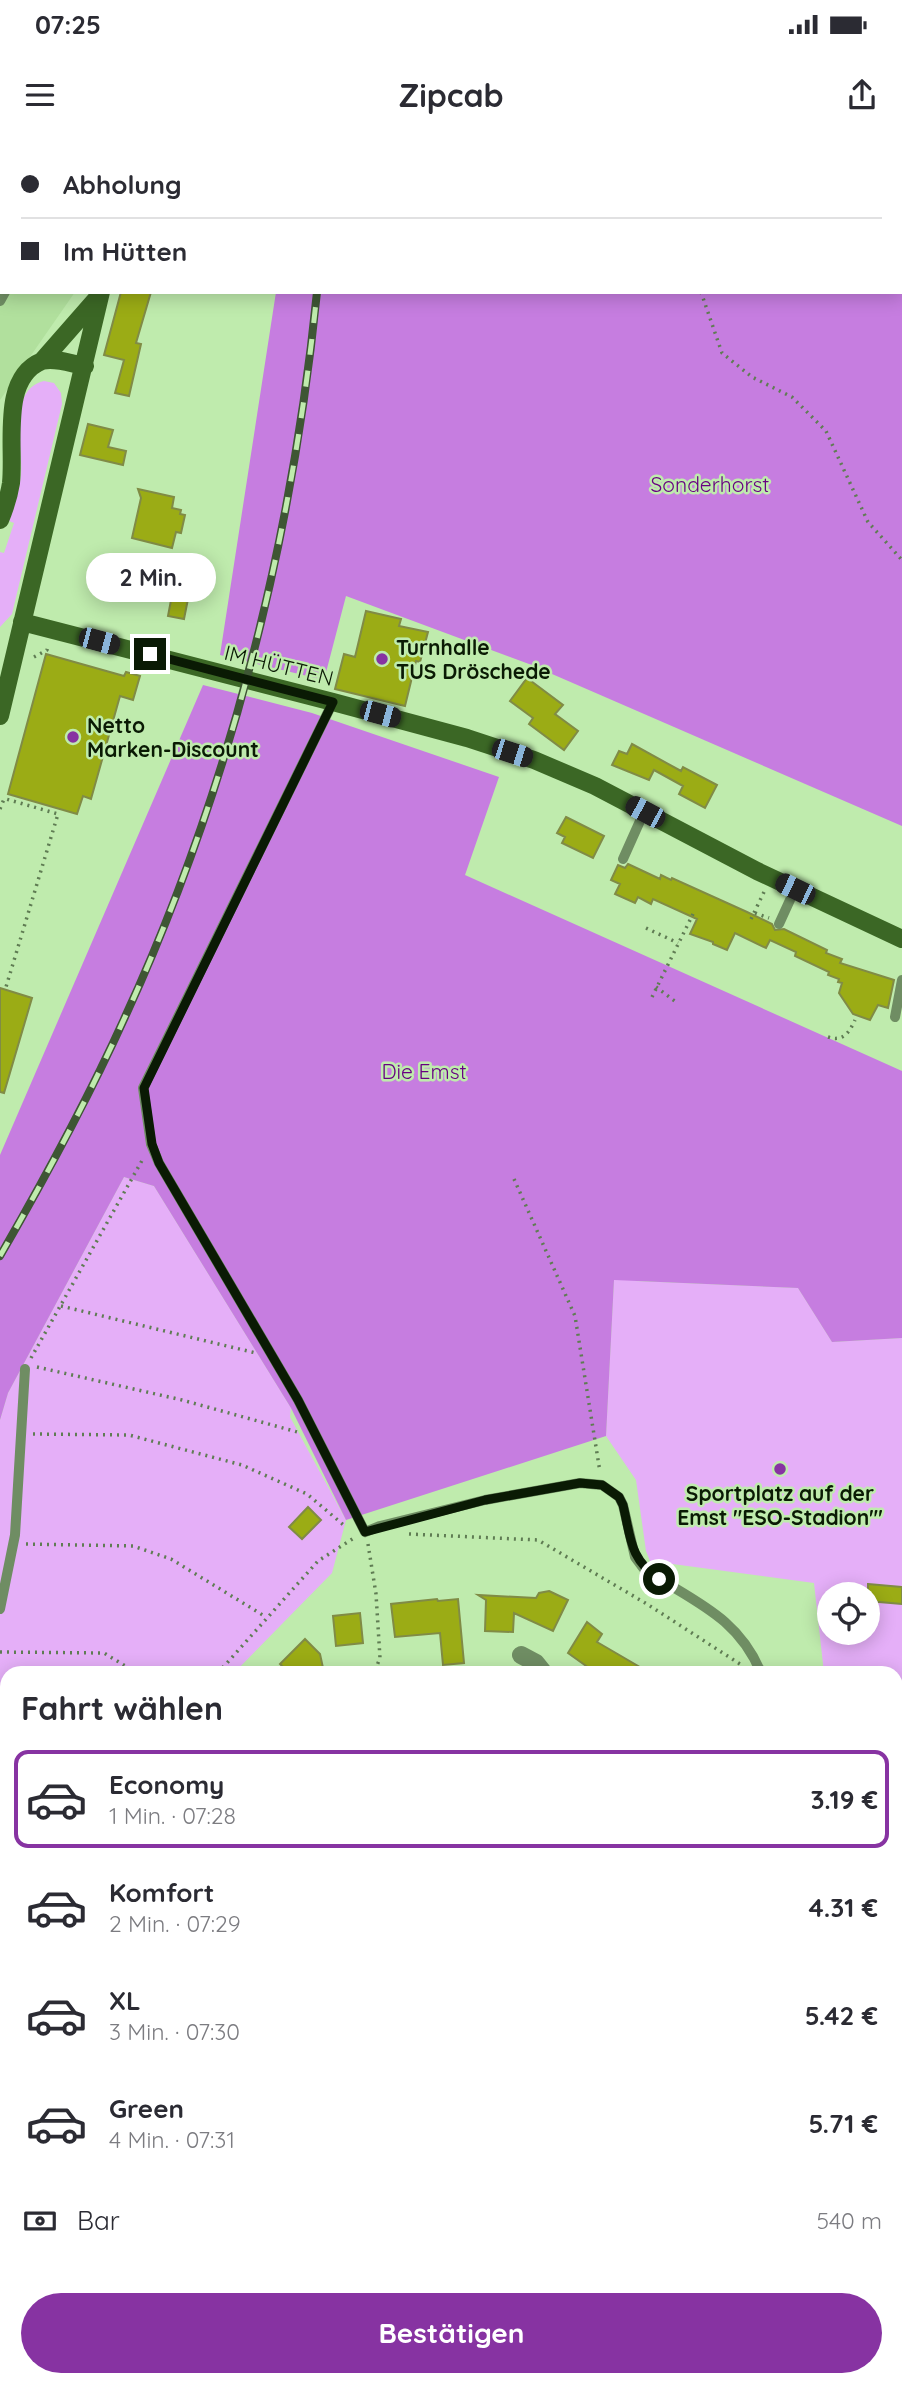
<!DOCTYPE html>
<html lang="de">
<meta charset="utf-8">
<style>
body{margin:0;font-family:Quicksand,sans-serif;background:#f2f2f3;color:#2b2b33;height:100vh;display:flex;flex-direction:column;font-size:26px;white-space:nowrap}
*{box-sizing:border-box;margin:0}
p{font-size:23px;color:#7c7c81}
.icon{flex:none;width:38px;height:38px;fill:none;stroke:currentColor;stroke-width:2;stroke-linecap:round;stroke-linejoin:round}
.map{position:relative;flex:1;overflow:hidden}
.side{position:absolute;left:0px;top:1526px;width:903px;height:721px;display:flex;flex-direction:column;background:#fff;border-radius:21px 21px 0 0;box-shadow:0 4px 18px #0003}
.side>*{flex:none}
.hud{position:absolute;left:0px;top:0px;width:903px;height:154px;box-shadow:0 4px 18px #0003;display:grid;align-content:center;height:154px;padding:0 21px;background:#fff}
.tools{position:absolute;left:817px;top:1442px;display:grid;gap:14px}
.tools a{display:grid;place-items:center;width:63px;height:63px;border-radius:50%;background:#fff;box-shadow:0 4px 18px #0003;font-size:35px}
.end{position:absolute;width:32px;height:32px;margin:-16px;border:9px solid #0a1a04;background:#fff;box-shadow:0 0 0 4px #fff}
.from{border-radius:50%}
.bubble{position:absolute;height:49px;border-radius:24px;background:#fff;box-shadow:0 4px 18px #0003;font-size:23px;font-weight:800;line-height:49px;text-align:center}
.car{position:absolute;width:21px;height:42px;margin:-21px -10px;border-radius:9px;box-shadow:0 0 5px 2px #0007;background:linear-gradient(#222 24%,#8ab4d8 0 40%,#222 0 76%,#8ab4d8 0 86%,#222 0)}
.hud b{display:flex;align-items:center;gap:24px;height:66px;font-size:26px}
.hud b+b{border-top:2px solid #e1e1e2}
.hud i{width:18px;height:18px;background:#2b2b33}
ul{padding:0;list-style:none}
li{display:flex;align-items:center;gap:21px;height:98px;margin:0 14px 10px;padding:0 7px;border:4px solid transparent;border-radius:14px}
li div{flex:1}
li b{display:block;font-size:26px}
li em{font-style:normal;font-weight:800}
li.active{border-color:#8733a2}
li>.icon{width:63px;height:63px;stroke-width:1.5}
h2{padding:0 21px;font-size:32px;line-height:84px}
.pay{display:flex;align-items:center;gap:18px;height:77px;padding:0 21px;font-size:26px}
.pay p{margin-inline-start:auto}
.cta{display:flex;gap:14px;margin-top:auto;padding:14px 21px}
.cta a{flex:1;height:80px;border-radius:42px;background:#8733a2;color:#fff;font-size:28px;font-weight:800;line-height:80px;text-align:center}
.status{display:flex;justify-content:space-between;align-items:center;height:49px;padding:0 35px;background:#fff;direction:ltr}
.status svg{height:19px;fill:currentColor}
header{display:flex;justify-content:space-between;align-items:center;height:91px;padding:0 21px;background:#fff;font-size:32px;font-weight:800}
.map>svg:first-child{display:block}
.built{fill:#b1e09d}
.green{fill:#e5aff8;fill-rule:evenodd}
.forest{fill:#c67de0}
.building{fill:#9bac15;stroke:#808b46;stroke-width:2}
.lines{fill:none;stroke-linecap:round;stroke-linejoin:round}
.path{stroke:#5f7c53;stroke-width:3.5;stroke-dasharray:2 5;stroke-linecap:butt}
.lane{stroke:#6f8d63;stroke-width:10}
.street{stroke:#6f8d63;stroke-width:18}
.secondary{stroke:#3b6725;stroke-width:18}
.rail-casing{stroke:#3e5634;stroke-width:8}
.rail{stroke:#bfebad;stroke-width:5;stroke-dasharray:16;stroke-linecap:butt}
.route{stroke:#0a1a04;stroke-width:9}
.poi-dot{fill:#8733a2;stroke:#bfebad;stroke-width:2.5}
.labels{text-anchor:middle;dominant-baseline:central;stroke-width:5;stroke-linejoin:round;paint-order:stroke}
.park-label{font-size:21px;fill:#680082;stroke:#bfebad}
.poi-label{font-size:21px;font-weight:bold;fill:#0a1a04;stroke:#bfebad;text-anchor:start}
.street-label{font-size:21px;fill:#0a1a04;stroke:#bfebad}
</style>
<div class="status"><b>07:25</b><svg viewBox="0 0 49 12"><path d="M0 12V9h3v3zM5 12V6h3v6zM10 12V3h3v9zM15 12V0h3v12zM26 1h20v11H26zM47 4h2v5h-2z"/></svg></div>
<header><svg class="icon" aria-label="menu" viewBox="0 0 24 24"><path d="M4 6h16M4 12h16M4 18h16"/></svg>Zipcab<svg class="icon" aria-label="share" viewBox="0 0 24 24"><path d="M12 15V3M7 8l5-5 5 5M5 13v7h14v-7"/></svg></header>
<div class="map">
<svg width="902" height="2247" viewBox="0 0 902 2247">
<rect width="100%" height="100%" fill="#bfebad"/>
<path class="built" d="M0,0H84L2,2V152H75L0,260Z"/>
<path class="green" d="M44,241L54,243L61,253L62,264L12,474L0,487V412L4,413L14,383L9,381C14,365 20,350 21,333C23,305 7,250 44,241Z
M124,1037L154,1046L291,1268L290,1277L346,1380L332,1433L234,1533H7V1681H0V1280L8,1253Z
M720,1083L635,1141L798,1148L832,1202L902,1198V1558L896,1559V1533H824L814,1443L650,1421L646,1411L636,1340L606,1296L614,1140H624ZM830,1454H868V1493H830Z"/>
<path class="forest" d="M289,0H833V2H289Z
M902,147V686L529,524L346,456L324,540L220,515L276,152H901Z
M203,545L312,573L499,637L465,735L902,931V1198L832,1202L798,1148L614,1140L606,1296L346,1380L291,1268L154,1046L124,1037L8,1253L0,1280V1015Z"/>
<path class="building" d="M121,152H151L136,203L141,204L129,256L115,253L124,220L104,215Z
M88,284L113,290L108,307L126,311L123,325L80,315Z
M138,349L174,357L172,368L181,370L180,374L185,375L181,393L176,392L172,408L132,398L141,358Z
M172,455L188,459L184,479L168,476Z
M366,471L401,479L399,486L428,492L420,522L416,521L405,566L335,549L344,514L355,517Z
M46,514L124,536L126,532L140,536L133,560L120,556L91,659L83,656L77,674L8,654Z
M527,538L563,565L555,574L578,591L564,610L529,584L533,578L510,561Z
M632,604L681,631L683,627L717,645L705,668L679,654L683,646L654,630L649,640L612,625L619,611L627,614Z
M566,677L604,696L593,718L562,703L565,697L557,693Z
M628,724L660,739L661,735L671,740L672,738L747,772L772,784L775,790L784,789L827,810L826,813L842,819L840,823L894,840L888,868L878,865L870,880L853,874L839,853L842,843L838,842L839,839L828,835L829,832L795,816L796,812L770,800L766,808L735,793L727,810L713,804V802L690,794L697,779L653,759L651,764L638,757L635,763L615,754L620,744L611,740L618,725L625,728Z
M0,848L32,858L4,953L0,952Z
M308,1367L321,1380L302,1399L289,1387Z
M868,1444L902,1447V1464L868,1461Z
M549,1451L568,1460L553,1491L514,1473L513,1492L485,1491L486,1460L478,1455L536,1458L539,1453Z
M437,1459L438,1461L458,1459L464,1523L443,1525L440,1493L395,1497L391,1464Z
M360,1473L363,1503L336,1506L333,1476Z
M587,1482L602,1494L597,1502L650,1533H596L568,1513Z
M305,1499L320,1514L323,1528L318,1533H284V1528L280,1524Z"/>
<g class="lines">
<path class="path" d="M672,0V2
M701,152L722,213L752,237L792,257L826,291L868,382L902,420
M34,517L47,510L48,505
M0,669L4,659H6L58,674L6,847
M755,773L769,778
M751,779L764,752
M646,788L678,803
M656,847L676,862
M652,857L693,774
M828,897C843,902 849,893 855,880
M514,1039L575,1176L600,1332
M61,1166L256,1213
M31,1218L144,1017
M37,1227L182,1260L301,1293
M33,1294L129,1295L242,1325L307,1354L346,1387
M409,1394L538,1400L647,1464L743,1526
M26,1404L133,1406L171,1419L266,1477
M368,1404L376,1454L380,1518L374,1533
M0,1512L104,1513L137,1533
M218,1533L318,1421L354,1398
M0,1629H7
M896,1662L902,1667
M0,1700L7,1699
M0,1722L7,1717
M499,2240L500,2247
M796,2240L797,2247"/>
<path class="lane" d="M226,2L227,0
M0,161L5,152
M333,562L143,948L151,1004L159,1023L298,1260L365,1392L380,1386L485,1360L580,1343L602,1345L619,1357L623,1365L635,1417L644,1429C692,1461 738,1476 761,1533
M623,719L644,672
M779,784L795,749
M895,877L902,840
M0,1469L15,1395L25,1229"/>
<path class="street" d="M521,1515L536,1523L544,1533
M2,1763L7,1767
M0,1875L7,1858
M896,2043L902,2041
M0,2062H7
M203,2240L204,2247
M366,2240V2247
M608,2240L609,2247
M773,2240L775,2247"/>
<path class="secondary" d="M138,2V0
M42,221L99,156
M0,380C5,368 9,356 11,343C15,305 0,238 42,221C55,217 72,224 85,226
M22,482L333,562L467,598L534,620L595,646L757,731L902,799
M0,576L101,152"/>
<g class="rail-casing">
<path id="rail" d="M328,2V0
M0,1116C45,1038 88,959 125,877C230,649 292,401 317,152"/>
</g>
<use href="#rail" class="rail"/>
</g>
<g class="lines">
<path class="route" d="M150,514L333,562L144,948L152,1004L159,1023L298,1260L365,1392L485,1360L580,1343L602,1345L619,1357L623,1365C631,1398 629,1418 659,1439"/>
</g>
<g class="poi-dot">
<circle cx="382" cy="519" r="7"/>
<circle cx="73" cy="597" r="7"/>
<circle cx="780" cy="1329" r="7"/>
</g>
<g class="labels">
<g class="park-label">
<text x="710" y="344">Sonderhorst</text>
<text x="424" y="931">Die Emst</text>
</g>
<g class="poi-label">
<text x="396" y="507">Turnhalle<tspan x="396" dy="24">TUS Dröschede</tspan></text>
<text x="87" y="585">Netto<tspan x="87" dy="24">Marken-Discount</tspan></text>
<text x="780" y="1353" text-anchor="middle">Sportplatz auf der<tspan x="780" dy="24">Emst "ESO-Stadion'"</tspan></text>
</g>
<g class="street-label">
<text transform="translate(279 525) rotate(14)">IM HÜTTEN</text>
</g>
</g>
</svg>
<div class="tools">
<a><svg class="icon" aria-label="locate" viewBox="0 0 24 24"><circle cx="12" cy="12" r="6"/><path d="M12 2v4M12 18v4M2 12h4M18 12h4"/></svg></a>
</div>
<i class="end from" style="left:659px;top:1439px"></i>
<i class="end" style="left:150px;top:514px"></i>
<div class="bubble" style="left:86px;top:413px;width:130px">2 Min.</div>
<i class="car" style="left:99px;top:501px;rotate:105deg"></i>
<i class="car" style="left:380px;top:574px;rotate:105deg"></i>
<i class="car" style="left:512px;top:613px;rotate:108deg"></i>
<i class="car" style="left:645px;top:672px;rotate:298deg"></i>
<i class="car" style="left:795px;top:749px;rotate:296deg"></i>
<div class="hud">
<b><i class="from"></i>Abholung</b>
<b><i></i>Im Hütten</b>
</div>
<section class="side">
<h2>Fahrt wählen</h2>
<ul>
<li class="active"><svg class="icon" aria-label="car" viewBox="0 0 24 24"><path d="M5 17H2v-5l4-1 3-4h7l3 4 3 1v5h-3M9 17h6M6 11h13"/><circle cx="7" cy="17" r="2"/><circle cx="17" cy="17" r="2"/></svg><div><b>Economy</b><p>1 Min. · 07:28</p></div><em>3.19 €</em></li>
<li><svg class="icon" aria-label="car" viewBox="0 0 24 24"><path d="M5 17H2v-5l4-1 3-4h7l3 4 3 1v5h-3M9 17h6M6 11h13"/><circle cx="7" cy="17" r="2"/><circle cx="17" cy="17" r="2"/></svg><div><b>Komfort</b><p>2 Min. · 07:29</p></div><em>4.31 €</em></li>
<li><svg class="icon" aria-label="car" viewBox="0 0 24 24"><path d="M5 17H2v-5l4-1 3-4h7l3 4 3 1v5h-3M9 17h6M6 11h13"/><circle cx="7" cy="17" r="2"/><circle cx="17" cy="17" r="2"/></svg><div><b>XL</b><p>3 Min. · 07:30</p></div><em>5.42 €</em></li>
<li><svg class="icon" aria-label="car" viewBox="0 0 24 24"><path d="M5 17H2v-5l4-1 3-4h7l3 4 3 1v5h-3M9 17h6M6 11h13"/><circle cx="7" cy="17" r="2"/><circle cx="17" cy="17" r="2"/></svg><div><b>Green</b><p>4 Min. · 07:31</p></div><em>5.71 €</em></li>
</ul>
<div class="pay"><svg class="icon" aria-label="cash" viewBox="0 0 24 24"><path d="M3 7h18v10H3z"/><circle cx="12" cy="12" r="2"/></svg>Bar<p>540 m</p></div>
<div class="cta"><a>Bestätigen</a></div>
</section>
</div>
